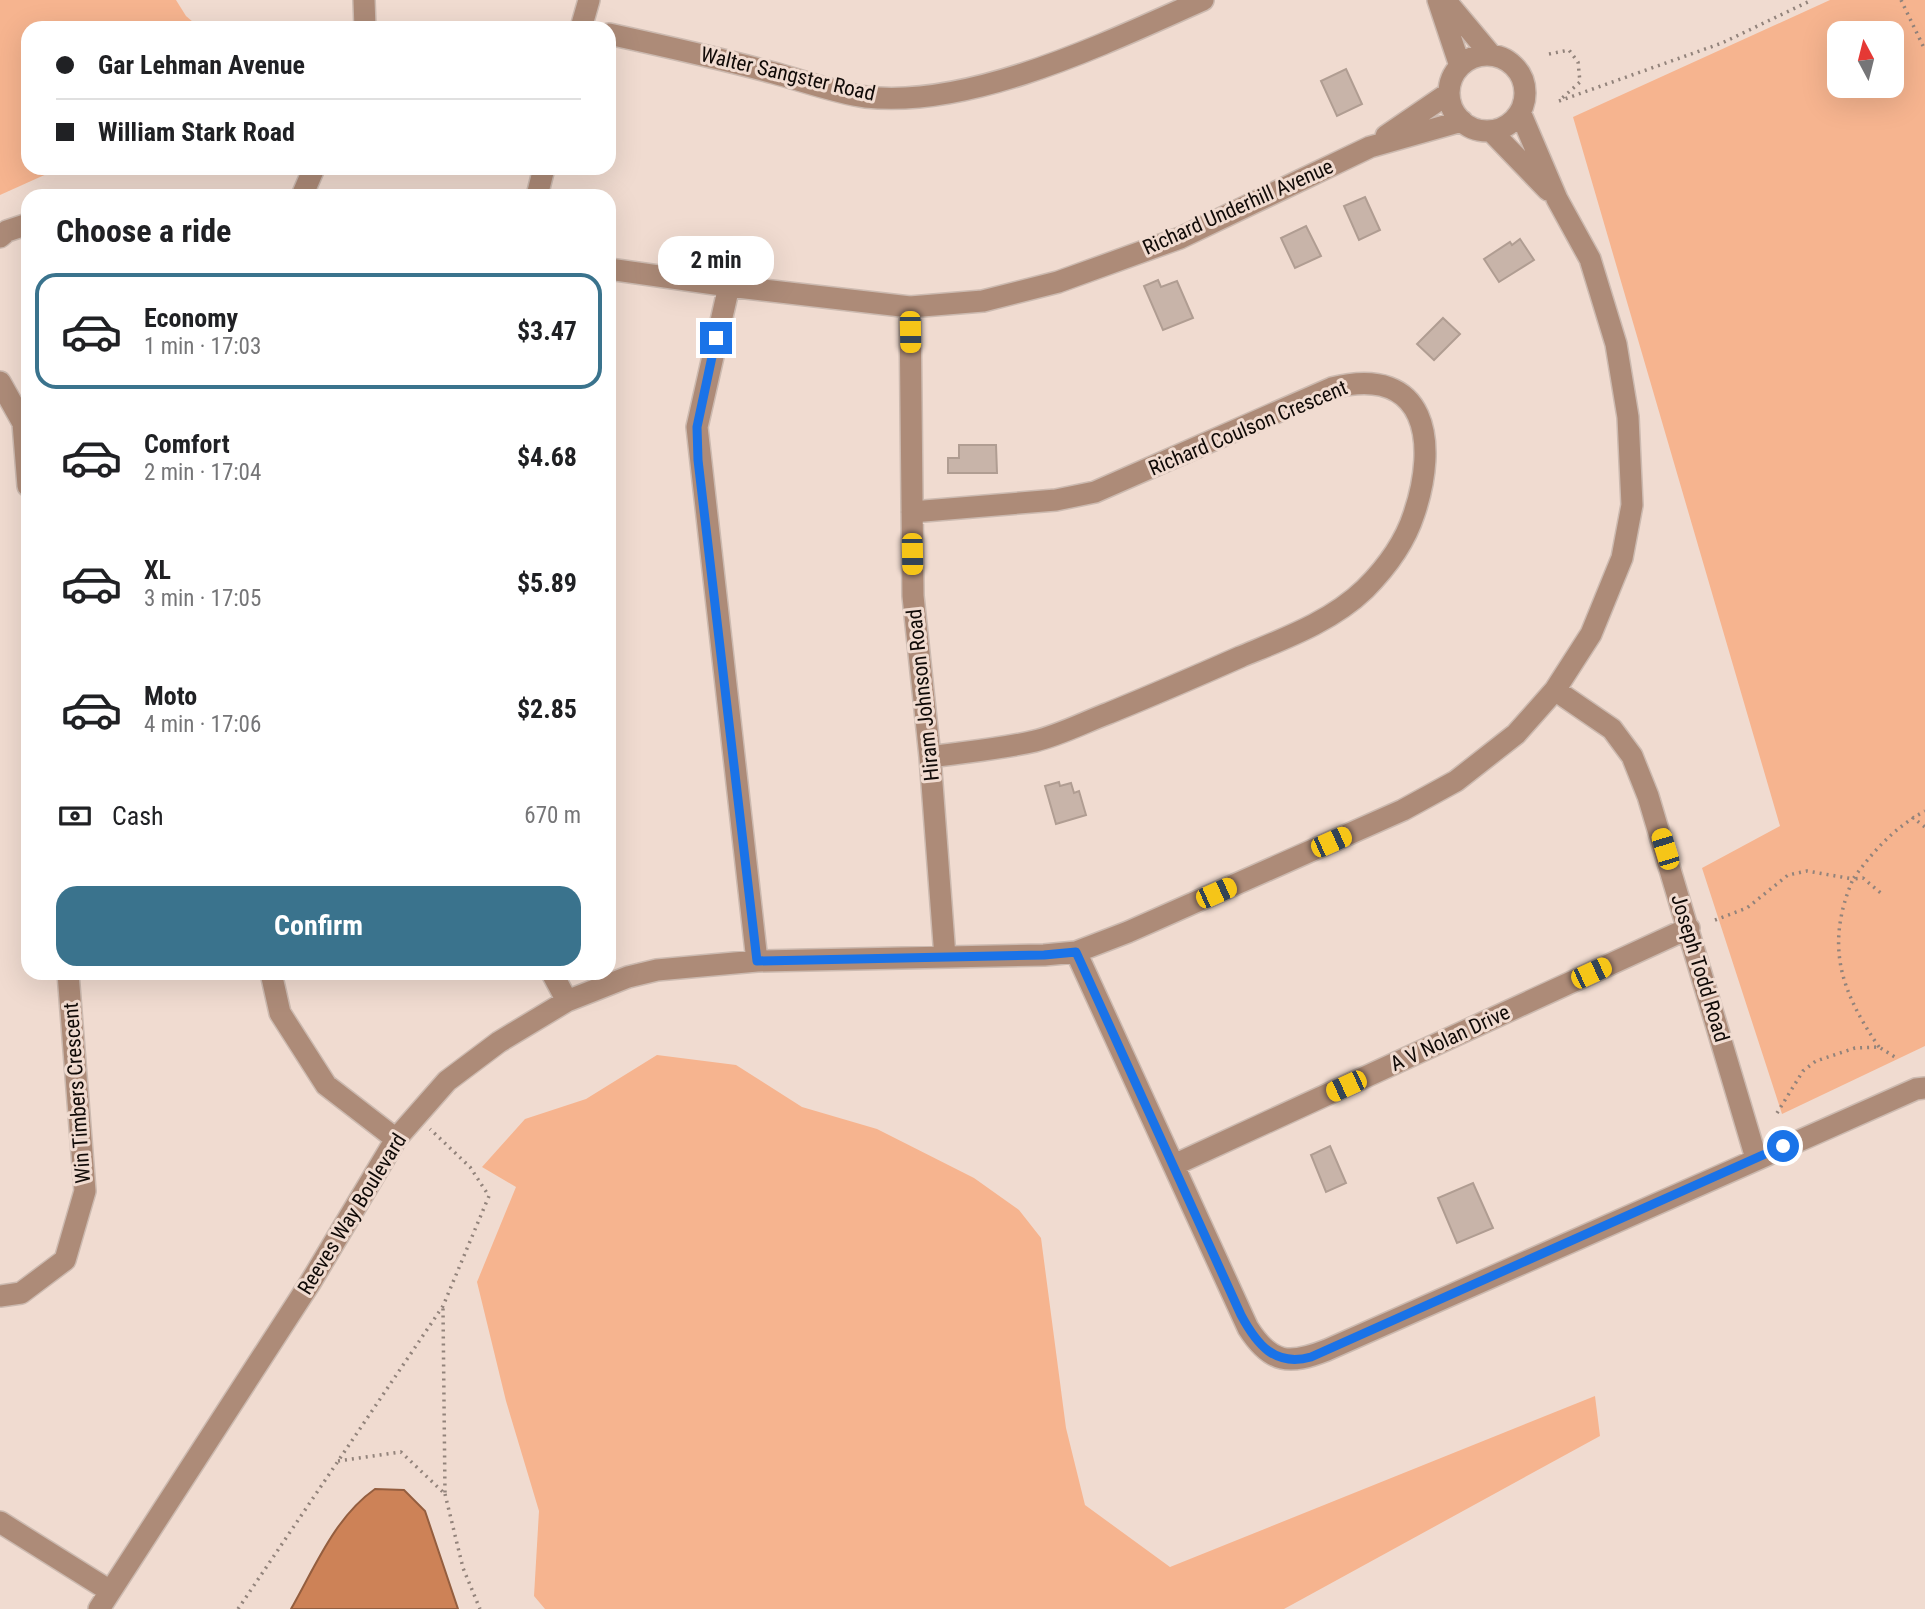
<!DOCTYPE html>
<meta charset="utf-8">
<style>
body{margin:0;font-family:"Roboto Condensed",sans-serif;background:#f6f6f6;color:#202124;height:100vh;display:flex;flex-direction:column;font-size:26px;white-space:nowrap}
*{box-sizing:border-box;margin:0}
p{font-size:23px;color:#757577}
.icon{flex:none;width:38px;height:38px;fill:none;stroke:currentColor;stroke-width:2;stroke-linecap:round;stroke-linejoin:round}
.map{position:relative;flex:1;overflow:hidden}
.sheet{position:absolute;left:21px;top:189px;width:595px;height:791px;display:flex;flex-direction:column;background:#fff;border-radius:21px;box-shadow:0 7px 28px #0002}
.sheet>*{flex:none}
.top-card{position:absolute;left:21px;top:21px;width:595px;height:154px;border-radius:21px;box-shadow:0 7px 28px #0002;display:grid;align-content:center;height:154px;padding:0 35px;background:#fff}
.needle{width:46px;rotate:353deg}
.buttons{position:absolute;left:1827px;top:21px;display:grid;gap:14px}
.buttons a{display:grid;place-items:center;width:77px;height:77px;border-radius:14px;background:#fff;box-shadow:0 7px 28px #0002;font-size:35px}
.end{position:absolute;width:32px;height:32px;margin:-16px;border:9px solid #1a73e8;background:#fff;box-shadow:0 0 0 4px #fff}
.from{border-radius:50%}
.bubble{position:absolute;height:49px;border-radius:21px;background:#fff;box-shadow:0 7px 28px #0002;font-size:23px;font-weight:700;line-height:49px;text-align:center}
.car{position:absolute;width:21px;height:42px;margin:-21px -10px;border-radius:9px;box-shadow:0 0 5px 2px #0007;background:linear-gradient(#f5c518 24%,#345 0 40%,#f5c518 0 76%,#345 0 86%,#f5c518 0)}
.top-card b{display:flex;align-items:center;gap:24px;height:66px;font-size:26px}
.top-card b+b{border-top:2px solid #e0e0e0}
.top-card i{width:18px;height:18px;background:#202124}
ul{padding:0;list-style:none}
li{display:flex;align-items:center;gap:21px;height:116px;margin:0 14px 10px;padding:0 21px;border:4px solid transparent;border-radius:21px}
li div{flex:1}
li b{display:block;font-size:26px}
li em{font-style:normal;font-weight:700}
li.active{border-color:#3a738d}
li>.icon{width:63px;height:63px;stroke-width:1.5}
h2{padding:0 35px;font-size:32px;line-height:84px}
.pay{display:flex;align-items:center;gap:18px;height:77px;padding:0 35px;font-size:26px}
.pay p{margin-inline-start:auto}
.action{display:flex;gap:14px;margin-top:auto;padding:14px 35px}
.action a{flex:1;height:80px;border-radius:21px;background:#3a738d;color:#fff;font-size:28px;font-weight:700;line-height:80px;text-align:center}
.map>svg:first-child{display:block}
.green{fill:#f6b48f;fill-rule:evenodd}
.water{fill:#cd8257;stroke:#945e3f;stroke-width:2}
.building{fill:#c8b4a9;stroke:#b09d92;stroke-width:2}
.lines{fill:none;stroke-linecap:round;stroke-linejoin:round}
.minor-casing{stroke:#ccbab0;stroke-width:24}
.path{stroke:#92837b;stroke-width:3.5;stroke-dasharray:2 5;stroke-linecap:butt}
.minor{stroke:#ad8b78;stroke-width:21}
.route{stroke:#1a73e8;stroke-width:9}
.labels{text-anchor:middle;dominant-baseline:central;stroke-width:6;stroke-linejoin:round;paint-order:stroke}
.street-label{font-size:21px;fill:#100a07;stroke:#f0dbd0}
</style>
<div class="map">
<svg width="1925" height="1609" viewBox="0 0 1925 1609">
<rect width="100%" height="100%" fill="#f0dbd0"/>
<path class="green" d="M0,0H176L186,16L200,28H28V168H60L0,195Z
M1830,0H1925V1046L1782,1114L1702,868L1780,826L1573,117ZM1839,33H1892V86H1839Z
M657,1055L736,1065L802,1107L877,1129L974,1178L1019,1210L1041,1238L1066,1428L1085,1505L1170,1567L1595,1396L1600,1436L1284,1609H545L534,1596L539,1511L506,1401L477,1282L516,1187L482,1167L525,1119L586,1099Z"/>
<path class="water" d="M375,1489L404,1490L425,1511L458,1609H291C315,1567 335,1517 375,1489Z"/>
<path class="building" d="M1346,69L1362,104L1337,116L1321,81Z
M1365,197L1380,230L1359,240L1344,206Z
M1306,226L1321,256L1295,268L1281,238Z
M1520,239L1534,260L1499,282L1484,259L1510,242L1512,245Z
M1158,280L1161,287L1177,281L1193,318L1163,330L1144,286Z
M1443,318L1460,334L1434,360L1417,344Z
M959,445H996L997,473H948V458H959Z
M1059,782L1060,786L1071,783L1074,793L1079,791L1086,815L1056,824L1045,786Z
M1330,1146L1346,1183L1326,1192L1311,1155Z
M1473,1183L1493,1228L1457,1243L1438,1198Z"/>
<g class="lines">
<g class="minor-casing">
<path id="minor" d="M364,0L365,28
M1438,0L1460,66
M1445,0L1491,55
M581,28L589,0
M609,34C664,46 719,58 774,73C804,81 836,93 866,97C971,109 1108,42 1203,0
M1449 93a38 38 0 1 1 76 0a38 38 0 1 1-76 0Z
M1491,131L1548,190
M1386,136L1449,93
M302,196L314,168
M537,196L544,168
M0,237L7,231L28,224
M609,269L729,286L910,307L983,301L1058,282L1180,238L1370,147L1462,121
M729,286L697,427L757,961
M910,307L913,596L930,757L945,957
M0,382L23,423L28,486
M912,512L1056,500L1095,492L1332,388C1428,364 1438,443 1414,514C1405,542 1385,569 1365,589C1331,622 1283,639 1240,657C1197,676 1153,695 1109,713C1085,722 1060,735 1035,741C1001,749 965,752 930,757
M1555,690L1612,729L1632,756L1648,796L1756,1158
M1076,952L1248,1328C1271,1364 1289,1365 1327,1350L1916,1089L1925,1088
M271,973L280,1013L326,1085L396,1139
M552,973L567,1001
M1174,1165L1689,928
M0,1296L21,1293L65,1260L85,1191L68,973
M0,1522L110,1591
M99,1609L310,1283L396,1139L447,1081L499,1042L567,1001L628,977L657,970L757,961L1044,955L1076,952L1128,932L1403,810L1456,781L1516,734L1555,690L1591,634L1622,558L1632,505L1628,417L1616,344L1590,259L1557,199L1520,112"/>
</g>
<path class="path" d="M1901,0L1925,50
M1549,54L1569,50L1578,62L1580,82L1560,100
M1559,101L1722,43L1812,0
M1912,817L1925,827
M1715,920L1747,908L1788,875L1807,871L1853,879C1873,851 1895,827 1925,811
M1879,1047C1840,990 1825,945 1853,879L1863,878L1882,894
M1777,1113L1803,1071L1816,1061L1855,1048L1879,1047L1898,1059
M338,1461L401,1452L445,1494L443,1308
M445,1494L463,1568L480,1609
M238,1609L443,1306L489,1196L470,1167L430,1129"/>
<use href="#minor" class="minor"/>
</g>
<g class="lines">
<path class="route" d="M716,338L697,427L698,460L757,961L1044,955L1076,952L1241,1315C1257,1345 1275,1367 1311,1357L1783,1146"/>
</g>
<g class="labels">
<g class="street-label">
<text transform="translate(788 74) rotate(13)">Walter Sangster Road</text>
<text transform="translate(1238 207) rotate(-24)">Richard Underhill Avenue</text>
<text transform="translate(1248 428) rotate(-23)">Richard Coulson Crescent</text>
<text transform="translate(923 695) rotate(-96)">Hiram Johnson Road</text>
<text transform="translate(1700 968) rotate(73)">Joseph Todd Road</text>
<text transform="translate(1450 1038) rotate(-25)">A V Nolan Drive</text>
<text transform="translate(77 1093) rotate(-94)">Win Timbers Crescent</text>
<text transform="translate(352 1214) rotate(-58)">Reeves Way Boulevard</text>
</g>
</g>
</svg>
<div class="buttons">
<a><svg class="needle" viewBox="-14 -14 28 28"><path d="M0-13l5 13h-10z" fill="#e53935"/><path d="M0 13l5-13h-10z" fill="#757577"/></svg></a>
</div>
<i class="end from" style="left:1783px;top:1146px"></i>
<i class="end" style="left:716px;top:338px"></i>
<div class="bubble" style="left:658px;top:236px;width:116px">2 min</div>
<i class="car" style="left:910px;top:332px;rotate:179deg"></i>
<i class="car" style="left:912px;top:554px;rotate:179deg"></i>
<i class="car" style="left:1331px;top:842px;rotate:66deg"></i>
<i class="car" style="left:1665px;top:849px;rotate:343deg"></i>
<i class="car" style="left:1216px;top:893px;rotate:66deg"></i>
<i class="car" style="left:1591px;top:973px;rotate:65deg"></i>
<i class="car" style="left:1346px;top:1086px;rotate:245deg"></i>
<div class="top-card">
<b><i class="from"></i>Gar Lehman Avenue</b>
<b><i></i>William Stark Road</b>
</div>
<section class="sheet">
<h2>Choose a ride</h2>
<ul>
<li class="active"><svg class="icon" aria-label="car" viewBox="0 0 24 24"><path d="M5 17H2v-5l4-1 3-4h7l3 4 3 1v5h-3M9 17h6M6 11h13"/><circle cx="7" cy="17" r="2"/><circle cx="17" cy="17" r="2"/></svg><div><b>Economy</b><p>1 min · 17:03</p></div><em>$3.47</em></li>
<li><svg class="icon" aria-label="car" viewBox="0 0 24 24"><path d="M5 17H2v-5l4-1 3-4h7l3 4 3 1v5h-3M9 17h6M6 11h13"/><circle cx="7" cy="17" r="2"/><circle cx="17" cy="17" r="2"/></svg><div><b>Comfort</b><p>2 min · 17:04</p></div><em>$4.68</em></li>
<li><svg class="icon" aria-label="car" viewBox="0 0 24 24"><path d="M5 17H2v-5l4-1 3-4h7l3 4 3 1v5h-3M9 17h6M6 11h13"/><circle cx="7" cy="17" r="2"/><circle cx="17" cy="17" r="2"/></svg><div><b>XL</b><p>3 min · 17:05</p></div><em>$5.89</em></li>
<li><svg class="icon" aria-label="car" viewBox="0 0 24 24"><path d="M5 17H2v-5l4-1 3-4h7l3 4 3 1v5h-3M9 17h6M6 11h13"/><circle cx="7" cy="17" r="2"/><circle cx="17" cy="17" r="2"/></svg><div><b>Moto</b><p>4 min · 17:06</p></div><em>$2.85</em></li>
</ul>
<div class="pay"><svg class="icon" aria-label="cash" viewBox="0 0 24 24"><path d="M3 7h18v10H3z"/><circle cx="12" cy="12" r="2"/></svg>Cash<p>670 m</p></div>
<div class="action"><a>Confirm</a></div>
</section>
</div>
